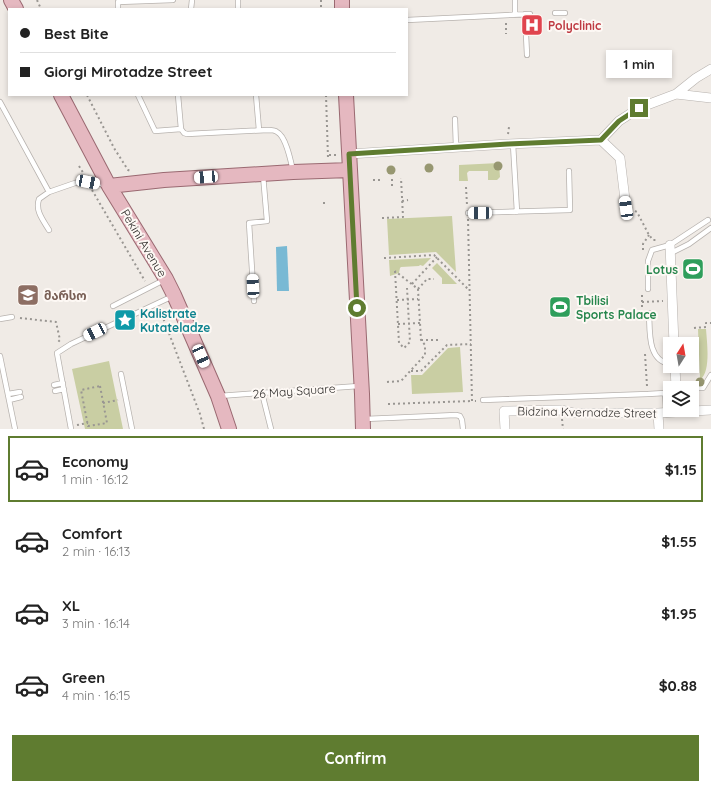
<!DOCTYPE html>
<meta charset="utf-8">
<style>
body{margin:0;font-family:Quicksand,"Noto Sans Georgian",sans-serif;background:#f6f6f6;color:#222;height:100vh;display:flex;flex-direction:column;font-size:15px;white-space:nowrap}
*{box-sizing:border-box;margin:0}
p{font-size:13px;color:#767676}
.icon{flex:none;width:22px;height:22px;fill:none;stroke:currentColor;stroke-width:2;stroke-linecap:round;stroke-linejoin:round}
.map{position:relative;height:429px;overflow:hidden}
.side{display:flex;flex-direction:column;background:#fff;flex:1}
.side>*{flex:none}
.top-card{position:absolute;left:8px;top:8px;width:400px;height:88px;border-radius:0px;box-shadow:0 2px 6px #0003;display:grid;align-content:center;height:88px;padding:0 12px;background:#fff}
.needle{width:26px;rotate:11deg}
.tools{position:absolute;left:663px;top:337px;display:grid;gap:8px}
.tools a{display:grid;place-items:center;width:36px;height:36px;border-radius:0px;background:#fff;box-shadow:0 2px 6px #0003;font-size:20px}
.end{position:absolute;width:18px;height:18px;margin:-9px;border:5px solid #5f7c30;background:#fff;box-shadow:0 0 0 2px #fff}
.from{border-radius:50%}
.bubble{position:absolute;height:28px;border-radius:0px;background:#fff;box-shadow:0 2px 6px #0003;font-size:13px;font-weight:800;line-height:28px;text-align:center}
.car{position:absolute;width:12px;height:24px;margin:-12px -6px;border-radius:5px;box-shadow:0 0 3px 1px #0007;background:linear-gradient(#fff 24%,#345 0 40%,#fff 0 76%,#345 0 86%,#fff 0)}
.top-card b{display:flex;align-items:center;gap:14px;height:38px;font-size:15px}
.top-card b+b{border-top:1px solid #e0e0e0}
.top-card i{width:10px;height:10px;background:#222}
ul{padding:7px 0 0;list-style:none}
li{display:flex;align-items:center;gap:12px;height:66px;margin:0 8px 6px;padding:0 4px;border:2px solid transparent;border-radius:0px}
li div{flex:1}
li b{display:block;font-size:15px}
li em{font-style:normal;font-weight:800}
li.selected{border-color:#5f7c30}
li>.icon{width:36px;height:36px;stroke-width:1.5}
.action{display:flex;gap:8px;margin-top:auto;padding:8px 12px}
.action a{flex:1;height:46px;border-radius:0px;background:#5f7c30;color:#fff;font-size:16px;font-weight:800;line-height:46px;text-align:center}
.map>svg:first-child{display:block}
.green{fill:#c9cea3}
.water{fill:#79b9d4}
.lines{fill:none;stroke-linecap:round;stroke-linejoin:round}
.lane-casing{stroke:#b7b2ae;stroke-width:6}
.street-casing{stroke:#b7b2ae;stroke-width:10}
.primary-casing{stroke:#9a6971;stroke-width:16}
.path{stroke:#999692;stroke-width:2;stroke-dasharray:2 3;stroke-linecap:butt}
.lane{stroke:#fff;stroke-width:4.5}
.street{stroke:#fff;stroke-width:9}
.primary{stroke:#e5b8c0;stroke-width:14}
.tree{fill:#979771}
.route{stroke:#5f7c30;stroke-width:5}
.labels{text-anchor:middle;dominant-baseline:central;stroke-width:4;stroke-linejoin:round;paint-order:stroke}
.health-label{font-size:12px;font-weight:bold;fill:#be3a42;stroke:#fdf8f4;text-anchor:start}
.street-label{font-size:12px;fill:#2f2d2b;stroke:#fdf8f4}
.leisure-label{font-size:12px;font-weight:bold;fill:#27864d;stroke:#fdf8f4;text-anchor:end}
.education-label{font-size:12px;font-weight:bold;fill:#785e54;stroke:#fdf8f4;text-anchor:start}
.culture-label{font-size:12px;font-weight:bold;fill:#0d838f;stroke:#fdf8f4;text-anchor:start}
</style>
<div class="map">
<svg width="711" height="429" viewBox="0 0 711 429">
<rect width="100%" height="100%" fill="#f0ebe6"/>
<path class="green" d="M499,163L500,177L497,180H488V171H469L467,173L468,181H459V165Z
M452,216L456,272L436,252L389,255L387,219Z
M431,258L423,266L420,265L419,266L401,267L400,268L399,273L390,276L389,260Z
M437,263L457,284H442V278L432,268Z
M698,329H706C707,343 711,372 700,380Z
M460,347L463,392L412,394L411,375H422L448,348Z
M109,361L123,429H85L72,369Z"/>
<path class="water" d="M287,246L289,291H277L276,247Z"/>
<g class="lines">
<g class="lane-casing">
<path id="lane" d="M238,0V9
M515,0V15
M118,9V2L173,0
M191,9L192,0
M555,13H565
M525,14L527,55
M407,20L530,14
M138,95L155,131L181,129
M178,95L181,129L184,133L187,134L268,130C271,130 275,130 277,132C286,136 291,162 293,171
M256,95L259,130
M0,102L49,192L39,199C35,211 43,220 49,230
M455,119L456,147
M513,144L517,212
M49,192L75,183L84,181L106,185
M468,213L570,210L569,171
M671,253L689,244L711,228
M648,289V261L652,250L670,245L708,220
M254,301L249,223L267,221L263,175
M113,306L164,280
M649,313C650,330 647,361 670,364
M0,319L12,317
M0,356L15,429
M121,374L132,429
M54,385L63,383
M692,388H703L711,375
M55,391L64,389
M262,393L271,429
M665,393L666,412
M8,394L20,392
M219,396L359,386
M9,400L21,397
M483,400L648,394L665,393L670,391
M365,419L456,415L460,416L462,420L463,429
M71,429L57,353L71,344L173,296"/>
</g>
<g class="street-casing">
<path id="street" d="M676,94L711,98
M601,140L620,158L626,208
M349,154L508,144L601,140L619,121L639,108L676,94L696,78L711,69
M670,245L674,344
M675,366L676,388
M658,413L659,429
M505,429L504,411L562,410L574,413H658L711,410"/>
</g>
<g class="primary-casing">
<path id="primary" d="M11,0L16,9
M342,0V9
M61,95L109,186L166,279L174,295L218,396L229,429
M346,95L362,394L363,429
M109,186L164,180L293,172L350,170"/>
</g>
<path class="path" d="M37,0L41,9
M321,0V9
M506,23V34
M87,95L114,148L128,170L131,171
M326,95L328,158
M508,134L509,127
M329,155H337
M79,166L84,174
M392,179V187
M373,180H380
M466,187L467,205
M92,190L145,281
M402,201L408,200
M324,202V206
M635,211L637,212L649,235L653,240H656
M382,218L403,217L401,178
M468,219L472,401H476
M643,250V244L649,235
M384,258L434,255L468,289
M395,271L399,343L404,348L410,342L407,288
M412,284L437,257
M418,289L427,279H434
M642,295V308
M397,300L418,299
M642,302L663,301
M160,310L200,414L204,429
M20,318L56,322L60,340L58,342
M398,324L420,323
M694,328L706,327V323H711
M421,340H440
M645,354L647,386
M411,371H421L447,345L471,344
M387,382L401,381L425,355V345L421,340L418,289L395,271
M100,386L107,423L88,426L81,390Z
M103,403L118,400
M388,404L472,401
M562,419L563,429
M77,425L88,423"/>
<use href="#lane" class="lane"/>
<use href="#street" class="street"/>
<use href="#primary" class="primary"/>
</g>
<g class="tree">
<circle cx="498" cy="166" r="4.5"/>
<circle cx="429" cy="168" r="4.5"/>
<circle cx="391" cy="170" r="4.5"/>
<circle cx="700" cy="382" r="4.5"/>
</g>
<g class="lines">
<path class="route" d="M357,308L349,154L508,144L601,140L619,121L639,108"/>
</g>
<defs>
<g id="hospital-square" transform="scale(1.15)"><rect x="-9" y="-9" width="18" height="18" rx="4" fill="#e0444e" stroke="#fdf8f4"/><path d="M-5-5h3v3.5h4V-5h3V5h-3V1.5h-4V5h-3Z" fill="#fff"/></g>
<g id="stadium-square" transform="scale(1.15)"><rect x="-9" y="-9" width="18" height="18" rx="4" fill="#2e9e5b" stroke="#fdf8f4"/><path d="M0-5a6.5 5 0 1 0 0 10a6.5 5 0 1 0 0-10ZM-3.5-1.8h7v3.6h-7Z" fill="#fff"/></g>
<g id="school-square" transform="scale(1.15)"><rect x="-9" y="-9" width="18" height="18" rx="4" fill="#8d6e63" stroke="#fdf8f4"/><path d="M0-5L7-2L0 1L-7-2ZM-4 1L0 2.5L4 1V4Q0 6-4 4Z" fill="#fff"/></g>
<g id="sight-square" transform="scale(1.15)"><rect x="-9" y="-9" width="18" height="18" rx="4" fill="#0f9aa8" stroke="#fdf8f4"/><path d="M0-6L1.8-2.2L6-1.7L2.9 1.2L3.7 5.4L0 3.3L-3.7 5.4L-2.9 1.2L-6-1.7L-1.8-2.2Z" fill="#fff"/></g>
</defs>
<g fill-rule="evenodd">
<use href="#hospital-square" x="532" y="25"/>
<use href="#stadium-square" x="693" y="269"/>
<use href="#school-square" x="28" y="295"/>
<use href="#stadium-square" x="560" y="307"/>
<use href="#sight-square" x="125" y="320"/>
</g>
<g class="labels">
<g class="health-label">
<text x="548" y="25">Polyclinic</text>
</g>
<g class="street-label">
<text transform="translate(144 243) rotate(59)">Pekini Avenue</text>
<text transform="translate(294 391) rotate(-4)">26 May Square</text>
<text transform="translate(587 412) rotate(1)">Bidzina Kvernadze Street</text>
</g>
<g class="leisure-label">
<text x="678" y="269">Lotus</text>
<text x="576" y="300" text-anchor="start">Tbilisi<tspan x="576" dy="14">Sports Palace</tspan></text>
</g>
<g class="education-label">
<text x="44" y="295">მარსო</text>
</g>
<g class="culture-label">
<text x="140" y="313">Kalistrate<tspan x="140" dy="14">Kutateladze</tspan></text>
</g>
</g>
</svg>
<div class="tools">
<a><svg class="needle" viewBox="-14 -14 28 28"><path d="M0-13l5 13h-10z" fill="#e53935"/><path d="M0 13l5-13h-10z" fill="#767676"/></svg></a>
<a><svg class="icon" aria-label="layers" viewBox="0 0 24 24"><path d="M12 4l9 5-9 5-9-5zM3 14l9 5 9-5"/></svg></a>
</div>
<i class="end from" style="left:357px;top:308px"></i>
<i class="end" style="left:639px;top:108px"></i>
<div class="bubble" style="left:606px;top:50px;width:66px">1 min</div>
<i class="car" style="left:206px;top:177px;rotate:266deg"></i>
<i class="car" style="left:88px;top:182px;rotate:101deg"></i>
<i class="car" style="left:626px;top:208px;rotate:352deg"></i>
<i class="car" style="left:480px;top:213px;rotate:269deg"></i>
<i class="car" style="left:253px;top:286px;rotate:357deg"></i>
<i class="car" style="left:95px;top:332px;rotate:244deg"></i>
<i class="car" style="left:201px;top:356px;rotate:156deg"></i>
<div class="top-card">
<b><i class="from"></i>Best Bite</b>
<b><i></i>Giorgi Mirotadze Street</b>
</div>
</div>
<section class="side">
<ul>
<li class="selected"><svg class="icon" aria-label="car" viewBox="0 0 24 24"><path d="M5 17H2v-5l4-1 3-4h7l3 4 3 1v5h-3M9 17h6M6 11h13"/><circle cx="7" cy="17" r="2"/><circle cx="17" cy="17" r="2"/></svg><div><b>Economy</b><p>1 min · 16:12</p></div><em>$1.15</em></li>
<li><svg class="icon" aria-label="car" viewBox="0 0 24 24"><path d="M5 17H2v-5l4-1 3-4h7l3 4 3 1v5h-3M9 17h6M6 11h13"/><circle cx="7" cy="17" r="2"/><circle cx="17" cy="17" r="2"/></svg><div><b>Comfort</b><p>2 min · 16:13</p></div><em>$1.55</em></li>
<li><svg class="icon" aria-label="car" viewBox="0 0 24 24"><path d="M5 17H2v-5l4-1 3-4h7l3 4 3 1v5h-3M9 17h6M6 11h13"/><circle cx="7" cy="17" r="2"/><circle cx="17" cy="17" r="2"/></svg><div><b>XL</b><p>3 min · 16:14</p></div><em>$1.95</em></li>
<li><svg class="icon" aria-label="car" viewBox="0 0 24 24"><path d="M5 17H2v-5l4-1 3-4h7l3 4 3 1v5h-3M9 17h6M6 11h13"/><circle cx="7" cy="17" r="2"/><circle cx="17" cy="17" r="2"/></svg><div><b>Green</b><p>4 min · 16:15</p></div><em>$0.88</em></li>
</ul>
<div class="action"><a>Confirm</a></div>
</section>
